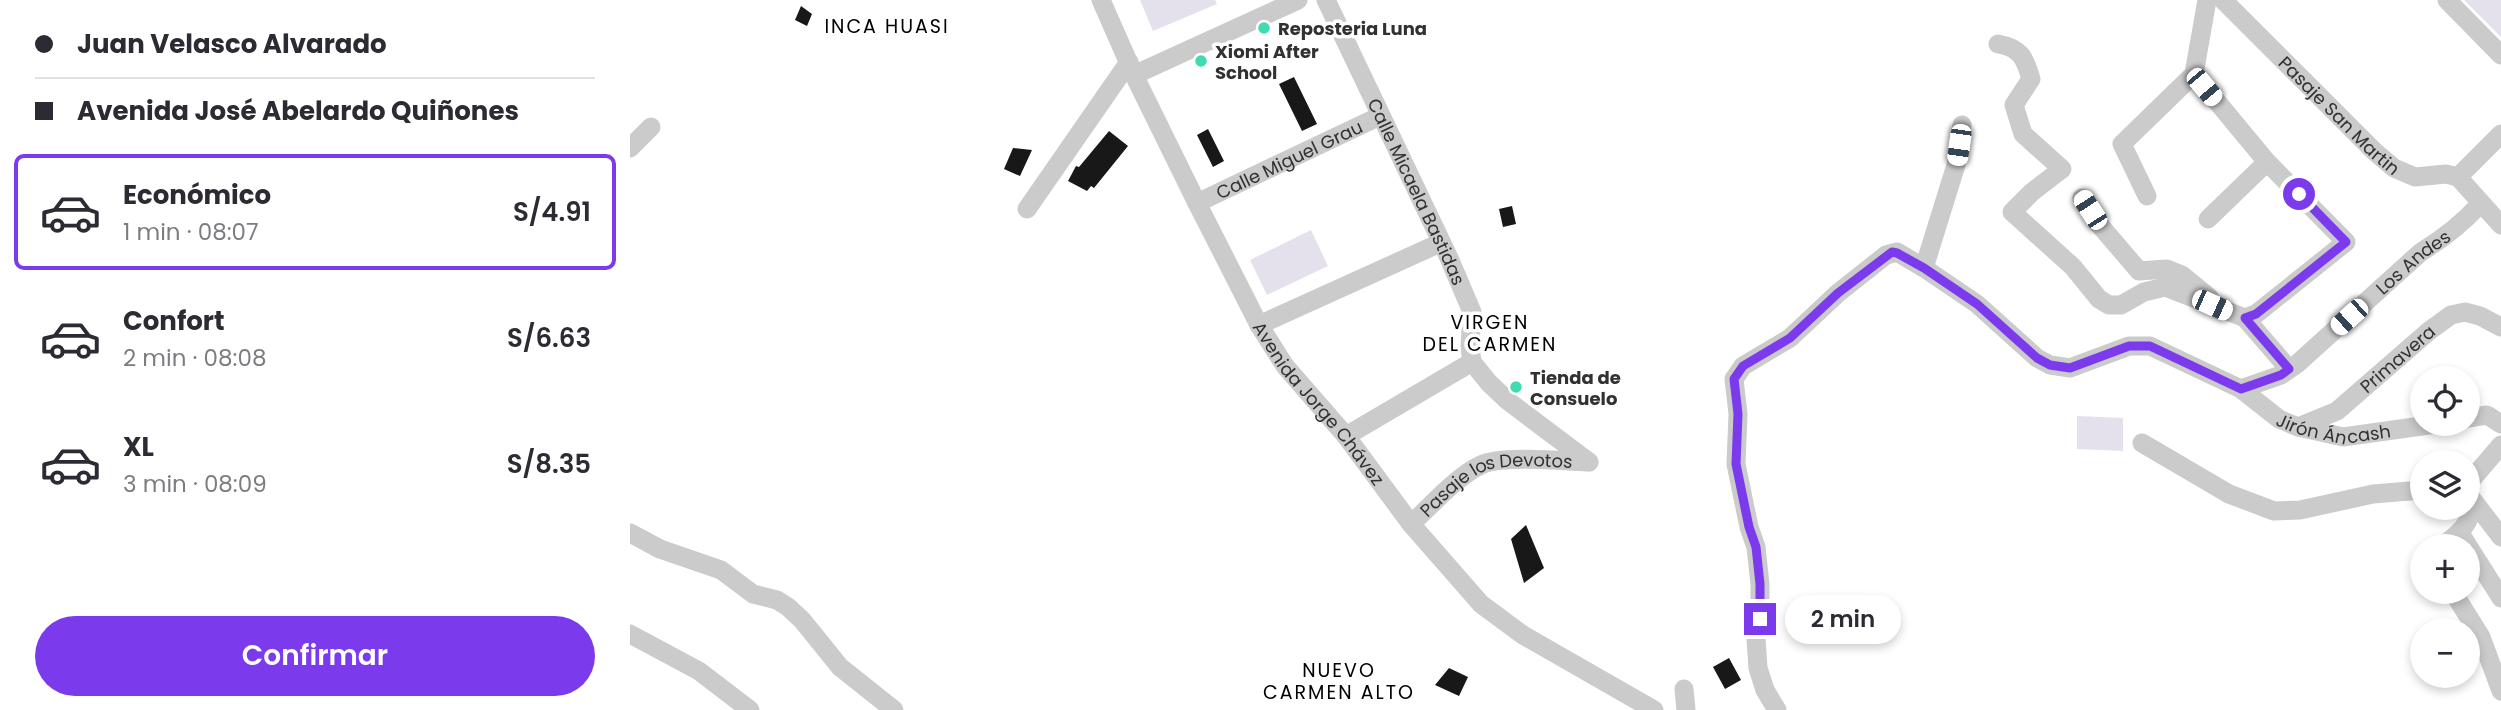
<!DOCTYPE html>
<html lang="es">
<meta charset="utf-8">
<style>
body{margin:0;font-family:Poppins,sans-serif;background:#f2f2f3;color:#2b2b33;height:100vh;display:flex;flex-direction:column;font-size:26px;white-space:nowrap}
*{box-sizing:border-box;margin:0}
p{font-size:23px;color:#7c7c81}
.icon{flex:none;width:38px;height:38px;fill:none;stroke:currentColor;stroke-width:2;stroke-linecap:round;stroke-linejoin:round}
.map{position:relative;flex:1;overflow:hidden}
.drawer{display:flex;flex-direction:column;background:#fff;width:630px}
.drawer>*{flex:none}
.banner{display:grid;align-content:center;height:154px;padding:0 35px;background:#fff}
.fabs{position:absolute;left:1780px;top:366px;display:grid;gap:14px}
.fabs a{display:grid;place-items:center;width:70px;height:70px;border-radius:50%;background:#fff;box-shadow:0 4px 10px #0003;font-size:35px}
.end{position:absolute;width:32px;height:32px;margin:-16px;border:9px solid #7c3aed;background:#fff;box-shadow:0 0 0 4px #fff}
.from{border-radius:50%}
.bubble{position:absolute;height:49px;border-radius:24px;background:#fff;box-shadow:0 4px 10px #0003;font-size:23px;font-weight:600;line-height:49px;text-align:center}
.car{position:absolute;width:21px;height:42px;margin:-21px -10px;border-radius:9px;box-shadow:0 0 5px 2px #0007;background:linear-gradient(#fff 24%,#345 0 40%,#fff 0 76%,#345 0 86%,#fff 0)}
.banner b{display:flex;align-items:center;gap:24px;height:66px;font-size:26px}
.banner b+b{border-top:2px solid #e1e1e2}
.banner i{width:18px;height:18px;background:#2b2b33}
ul{padding:0;list-style:none}
li{display:flex;align-items:center;gap:21px;height:116px;margin:0 14px 10px;padding:0 21px;border:4px solid transparent;border-radius:10px}
li div{flex:1}
li b{display:block;font-size:26px}
li em{font-style:normal;font-weight:600}
li.active{border-color:#7c3aed}
li>.icon{width:63px;height:63px;stroke-width:1.5}
.button{display:flex;gap:14px;margin-top:auto;padding:14px 35px}
.button a{flex:1;height:80px;border-radius:42px;background:#7c3aed;color:#fff;font-size:28px;font-weight:600;line-height:80px;text-align:center}
main{display:flex;flex:1;min-height:0}
.map>svg:first-child{display:block}
.green{fill:#e4e1ed}
.building{fill:#181818}
.lines{fill:none;stroke-linecap:round;stroke-linejoin:round}
.minor{stroke:#cbcbcb;stroke-width:19}
.route{stroke:#7c3aed;stroke-width:9}
.poi-dot{fill:#40dbaf;stroke:#fff;stroke-width:2.5}
.labels{text-anchor:middle;dominant-baseline:central;stroke-width:7;stroke-linejoin:round;paint-order:stroke}
.poi-label{font-size:18px;font-weight:bold;fill:#313131;stroke:#fff;text-anchor:start}
.street-label{font-size:18px;fill:#313131;stroke:#fff}
.neighbourhood-label{font-size:19px;letter-spacing:2px;fill:#000;stroke:#fff}
</style>
<main>
<section class="drawer">
<div class="banner">
<b><i class="from"></i>Juan Velasco Alvarado</b>
<b><i></i>Avenida José Abelardo Quiñones</b>
</div>
<ul>
<li class="active"><svg class="icon" aria-label="car" viewBox="0 0 24 24"><path d="M5 17H2v-5l4-1 3-4h7l3 4 3 1v5h-3M9 17h6M6 11h13"/><circle cx="7" cy="17" r="2"/><circle cx="17" cy="17" r="2"/></svg><div><b>Económico</b><p>1 min · 08:07</p></div><em>S/4.91</em></li>
<li><svg class="icon" aria-label="car" viewBox="0 0 24 24"><path d="M5 17H2v-5l4-1 3-4h7l3 4 3 1v5h-3M9 17h6M6 11h13"/><circle cx="7" cy="17" r="2"/><circle cx="17" cy="17" r="2"/></svg><div><b>Confort</b><p>2 min · 08:08</p></div><em>S/6.63</em></li>
<li><svg class="icon" aria-label="car" viewBox="0 0 24 24"><path d="M5 17H2v-5l4-1 3-4h7l3 4 3 1v5h-3M9 17h6M6 11h13"/><circle cx="7" cy="17" r="2"/><circle cx="17" cy="17" r="2"/></svg><div><b>XL</b><p>3 min · 08:09</p></div><em>S/8.35</em></li>
</ul>
<div class="button"><a>Confirmar</a></div>
</section>
<div class="map">
<svg width="1871" height="710" viewBox="0 0 1871 710">
<rect width="100%" height="100%" fill="#fff"/>
<path class="green" d="M510,0H585L587,4L523,31Z
M1834,0H1871V37Z
M681,230L698,266L637,295L620,260Z
M1447,416L1493,418V451L1447,449Z"/>
<path class="building" d="M171,6L182,14L177,26L165,20Z
M664,77L687,124L672,131L649,84Z
M578,129L594,161L583,167L567,135Z
M479,131L498,146L464,188L461,186L457,191L438,181L446,166L449,167Z
M383,148L402,150L390,176L374,169Z
M882,206L886,224L873,227L869,209Z
M896,525L914,568L894,583L881,539Z
M1099,658L1111,680L1095,689L1083,667Z
M819,668L838,677L829,696L805,685Z"/>
<g class="lines">
<g class="minor">
<path id="s1" d="M471,0L504,75L567,203L629,325L655,366L716,436L781,524L851,604L893,635L1024,710"/>
<path id="s2" d="M696,0L819,258L842,312L840,347L842,362L859,383L878,401L959,462"/>
<path id="s3" d="M1593,0L1745,152L1764,168L1785,177L1816,174L1828,177L1871,225"/>
<path d="M1817,0L1871,55"/>
<path d="M1368,44C1391,48 1395,58 1401,79L1384,105L1393,134L1432,169L1402,192L1382,212L1443,267L1469,299L1479,305H1491L1514,292L1535,287L1615,318L1626,314L1716,242L1637,162L1564,74"/>
<path d="M1564,74L1577,0"/>
<path d="M504,75L668,0"/>
<path d="M0,148L21,127"/>
<path d="M1828,177L1871,134"/>
<path d="M1517,196L1492,144L1564,74"/>
<path d="M1452,198L1467,222L1509,271L1537,269L1552,275L1579,297"/>
<path id="s4" d="M567,203L750,116"/>
<path d="M397,209L499,62"/>
<path d="M1578,219L1637,162"/>
<path d="M1294,268L1326,165L1332,125"/>
<path d="M1615,318L1659,369"/>
<path d="M629,325L810,243"/>
<path id="s5" d="M1611,389L1649,419L1668,427L1713,437L1806,424"/>
<path d="M1838,418L1857,415L1871,424"/>
<path id="s6" d="M1668,427L1707,411L1799,331L1821,315L1835,312L1850,316L1871,327"/>
<path d="M716,436L842,362"/>
<path d="M1512,443L1599,494L1644,511L1670,510L1743,494L1792,490"/>
<path d="M1842,499L1871,537"/>
<path id="s7" d="M781,524C801,506 827,476 851,465C872,455 934,461 959,462"/>
<path d="M0,533L30,549L91,570L123,594L147,600L158,607L172,620L210,667L264,710"/>
<path d="M1830,533L1871,598"/>
<path d="M1812,546C1836,529 1847,517 1838,487L1842,479L1871,445"/>
<path d="M1823,592L1851,637L1871,691"/>
<path d="M0,634L69,671L120,710"/>
<path d="M1054,689L1056,710"/>
<path id="s8" d="M1147,710L1135,690L1128,668L1126,639L1130,619V584L1126,547L1119,527L1106,464L1108,414L1104,379L1113,366L1160,338L1208,293L1256,255L1267,252L1294,268L1347,304L1407,358L1420,365L1440,368L1499,346H1520L1611,389L1651,375L1667,364L1791,252C1814,238 1832,224 1850,204"/>
</g>
</g>
<g class="lines">
<path class="route" d="M1130,619V584L1126,547L1119,527L1106,464L1108,414L1104,379L1113,366L1160,338L1208,293L1262,252L1267,253L1294,268L1347,304L1407,358L1420,365L1440,368L1499,346H1520L1611,389L1651,375L1659,369L1615,318L1626,314L1716,242L1669,194"/>
</g>
<g class="poi-dot">
<circle cx="634" cy="28" r="7"/>
<circle cx="571" cy="61" r="7"/>
<circle cx="886" cy="387" r="7"/>
</g>
<g class="labels">
<g class="poi-label">
<text x="648" y="28">Reposteria Luna</text>
<text x="585" y="51">Xiomi After<tspan x="585" dy="21">School</tspan></text>
<text x="900" y="377">Tienda de<tspan x="900" dy="21">Consuelo</tspan></text>
</g>
<g class="street-label">
<text stroke="none"><textPath href="#s3" startOffset="164">Pasaje San Martin</textPath></text>
<text stroke="none"><textPath href="#s4" startOffset="102">Calle Miguel Grau</textPath></text>
<text stroke="none"><textPath href="#s2" startOffset="212">Calle Micaela Bastidas</textPath></text>
<text stroke="none"><textPath href="#s8" startOffset="1160">Los Andes</textPath></text>
<text stroke="none"><textPath href="#s6" startOffset="122">Primavera</textPath></text>
<text stroke="none"><textPath href="#s1" startOffset="460">Avenida Jorge Chávez</textPath></text>
<text stroke="none"><textPath href="#s5" startOffset="105">Jirón Áncash</textPath></text>
<text stroke="none"><textPath href="#s7" startOffset="100">Pasaje los Devotos</textPath></text>
</g>
<g class="neighbourhood-label">
<text x="257" y="26">INCA HUASI</text>
<text x="860" y="322">VIRGEN<tspan x="860" dy="22">DEL CARMEN</tspan></text>
<text x="709" y="670">NUEVO<tspan x="709" dy="22">CARMEN ALTO</tspan></text>
</g>
</g>
</svg>
<div class="fabs">
<a><svg class="icon" aria-label="locate" viewBox="0 0 24 24"><circle cx="12" cy="12" r="6"/><path d="M12 2v4M12 18v4M2 12h4M18 12h4"/></svg></a>
<a><svg class="icon" aria-label="layers" viewBox="0 0 24 24"><path d="M12 4l9 5-9 5-9-5zM3 14l9 5 9-5"/></svg></a>
<a>+</a>
<a>−</a>
</div>
<i class="end from" style="left:1669px;top:194px"></i>
<i class="end" style="left:1130px;top:619px"></i>
<div class="bubble" style="left:1155px;top:595px;width:116px">2 min</div>
<i class="car" style="left:1574px;top:87px;rotate:140deg"></i>
<i class="car" style="left:1329px;top:145px;rotate:188deg"></i>
<i class="car" style="left:1460px;top:210px;rotate:327deg"></i>
<i class="car" style="left:1582px;top:305px;rotate:114deg"></i>
<i class="car" style="left:1719px;top:317px;rotate:228deg"></i>
</div>
</main>
